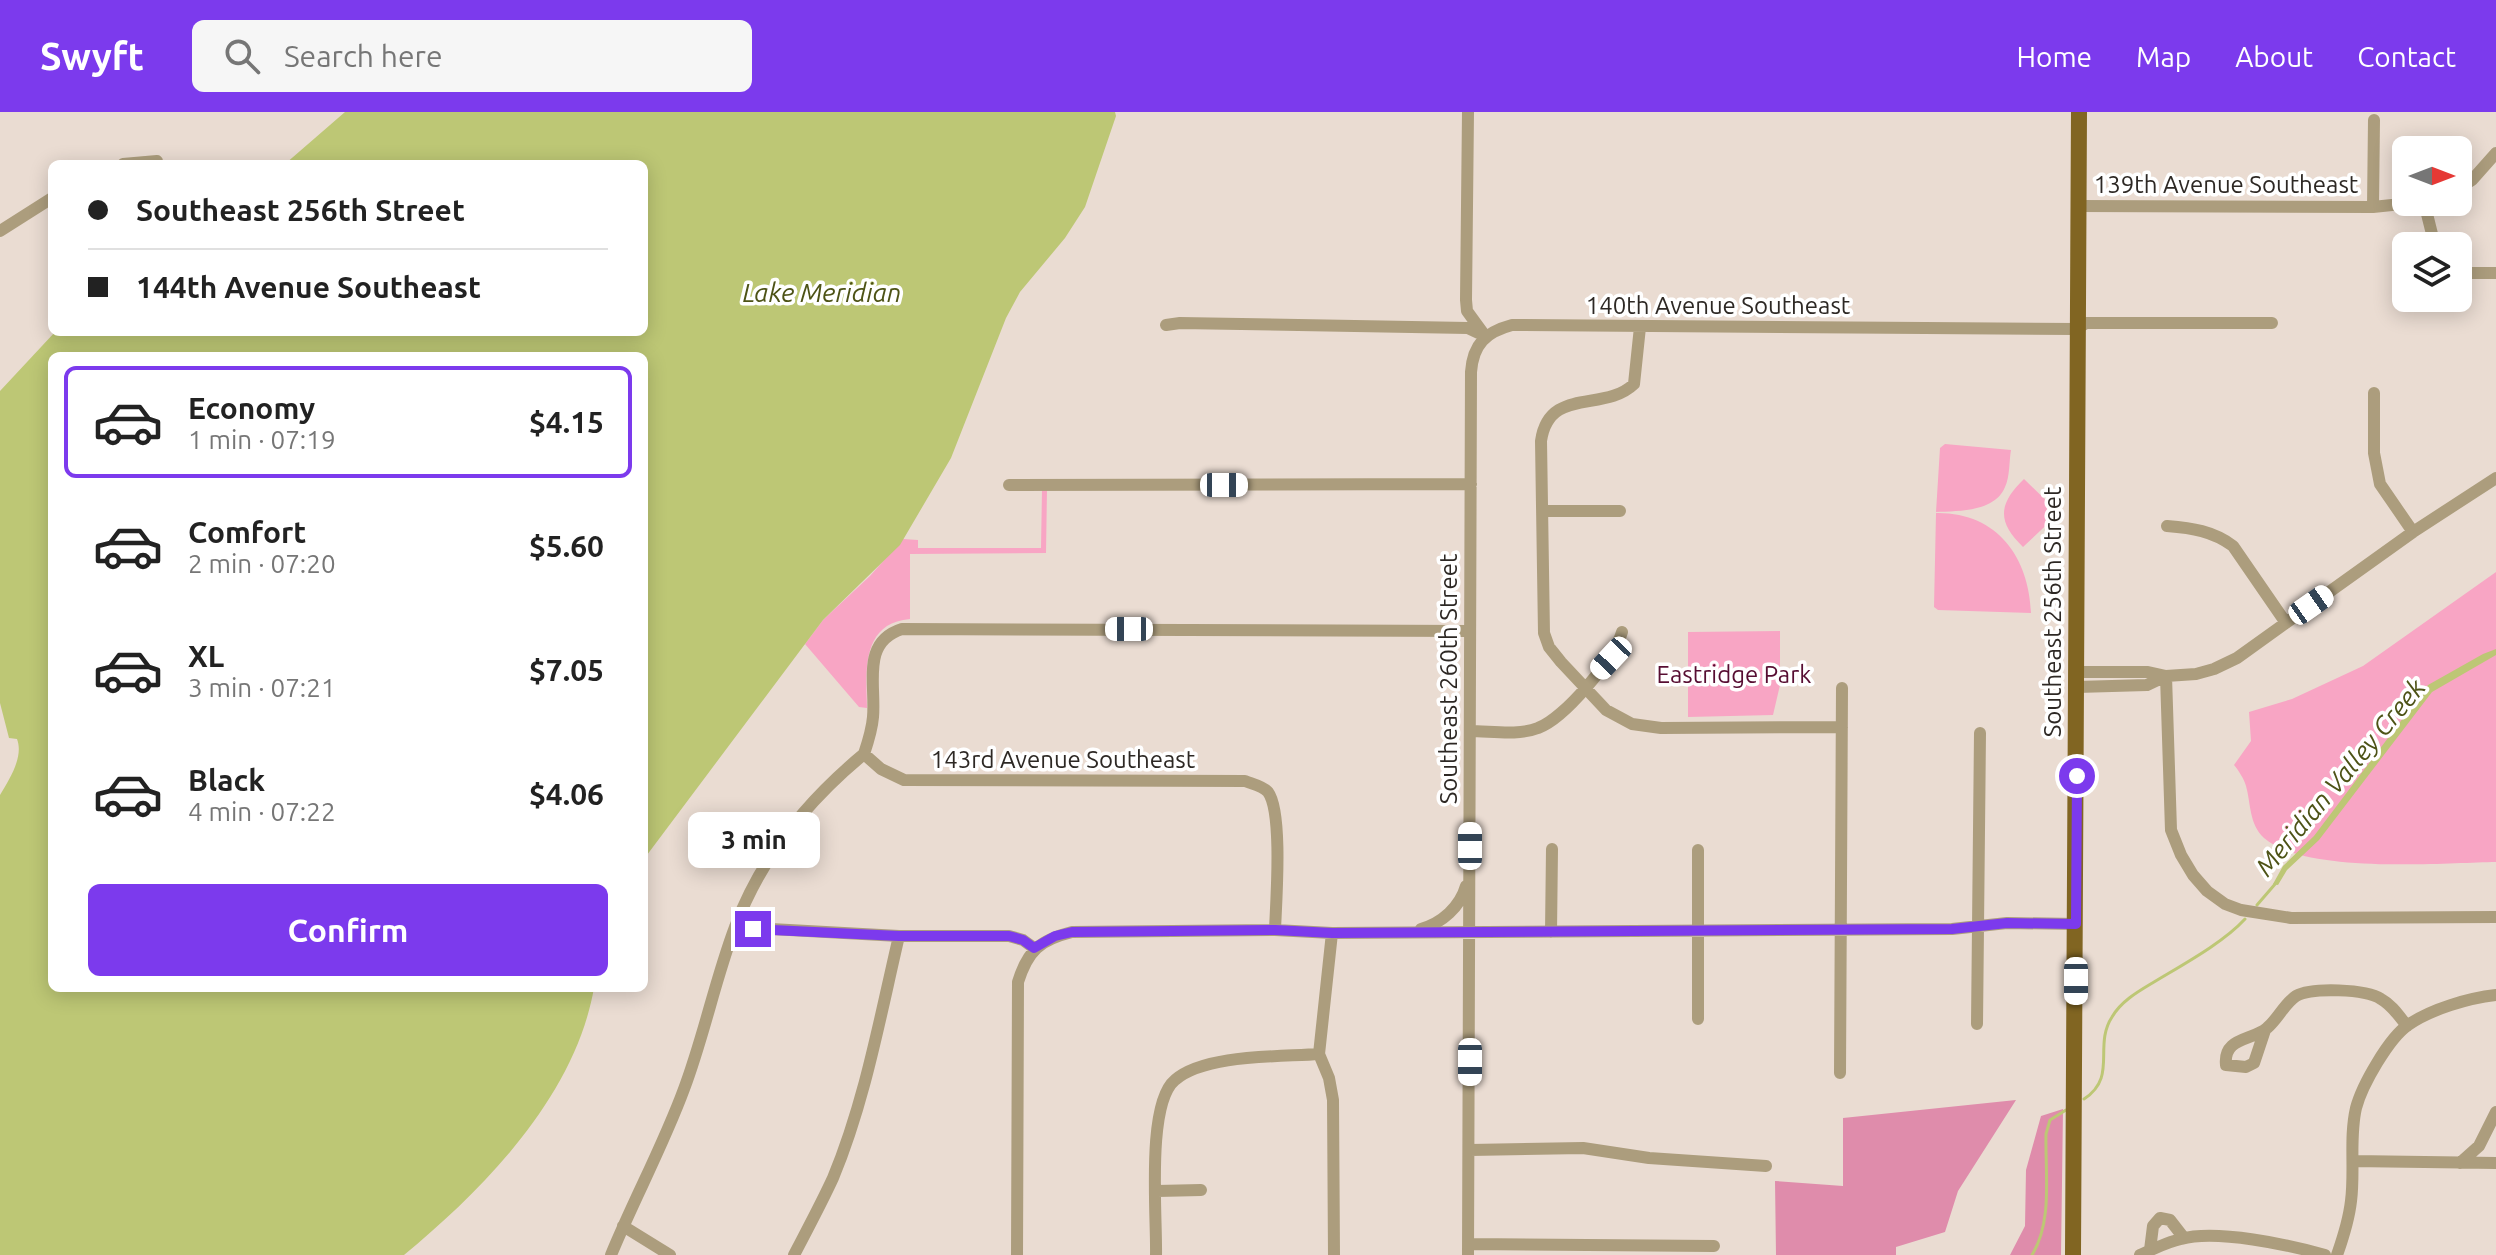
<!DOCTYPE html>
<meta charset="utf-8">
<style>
body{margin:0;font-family:Ubuntu,sans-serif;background:#f6f6f6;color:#222;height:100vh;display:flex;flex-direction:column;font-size:30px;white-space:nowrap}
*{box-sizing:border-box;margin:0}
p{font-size:26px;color:#767676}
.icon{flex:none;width:44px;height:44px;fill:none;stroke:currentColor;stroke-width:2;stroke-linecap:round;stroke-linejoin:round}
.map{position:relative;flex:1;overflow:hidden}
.drawer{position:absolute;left:48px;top:240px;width:600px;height:640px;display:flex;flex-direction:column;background:#fff;border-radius:12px;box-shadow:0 4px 20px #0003}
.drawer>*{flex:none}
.top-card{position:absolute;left:48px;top:48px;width:600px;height:176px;border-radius:12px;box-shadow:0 4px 20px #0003;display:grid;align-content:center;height:176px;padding:0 40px;background:#fff}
.needle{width:52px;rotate:90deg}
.controls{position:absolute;left:2392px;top:24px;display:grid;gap:16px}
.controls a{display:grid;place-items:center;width:80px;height:80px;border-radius:12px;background:#fff;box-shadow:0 4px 20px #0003;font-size:40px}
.end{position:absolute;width:36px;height:36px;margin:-18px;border:10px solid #7c3aed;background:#fff;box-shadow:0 0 0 4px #fff}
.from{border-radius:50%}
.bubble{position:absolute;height:56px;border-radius:12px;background:#fff;box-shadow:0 4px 20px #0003;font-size:26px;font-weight:700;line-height:56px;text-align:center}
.car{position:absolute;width:24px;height:48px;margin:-24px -12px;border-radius:10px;box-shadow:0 0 6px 2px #0007;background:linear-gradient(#fff 24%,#345 0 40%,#fff 0 76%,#345 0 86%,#fff 0)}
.top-card b{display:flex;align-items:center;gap:28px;height:76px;font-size:30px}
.top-card b+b{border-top:2px solid #e0e0e0}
.top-card i{width:20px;height:20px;background:#222}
ul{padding:14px 0 0;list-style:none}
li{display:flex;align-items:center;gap:24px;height:112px;margin:0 16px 12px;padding:0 24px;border:4px solid transparent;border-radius:12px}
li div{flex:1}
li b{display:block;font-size:30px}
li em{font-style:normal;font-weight:700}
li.on{border-color:#7c3aed}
li>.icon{width:72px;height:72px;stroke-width:1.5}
.cta{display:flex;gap:16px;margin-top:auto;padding:16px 40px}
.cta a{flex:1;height:92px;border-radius:12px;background:#7c3aed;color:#fff;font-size:32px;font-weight:700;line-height:92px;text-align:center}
header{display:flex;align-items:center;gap:48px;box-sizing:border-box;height:112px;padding:0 40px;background:#7c3aed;color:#fff}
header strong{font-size:38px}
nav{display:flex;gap:44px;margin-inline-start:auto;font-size:28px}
.search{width:560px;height:72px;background:#f6f6f6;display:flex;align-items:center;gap:20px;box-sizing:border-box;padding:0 28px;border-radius:12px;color:#767676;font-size:30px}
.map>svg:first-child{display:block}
.green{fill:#f8a5c4}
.forest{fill:#df8cab}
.water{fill:#bdc775}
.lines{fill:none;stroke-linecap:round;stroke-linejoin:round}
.stream{stroke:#bdc775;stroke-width:3}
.minor{stroke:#ac9d7d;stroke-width:12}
.major{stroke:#816522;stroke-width:16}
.route{stroke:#7c3aed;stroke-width:10}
.labels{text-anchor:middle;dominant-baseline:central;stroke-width:7;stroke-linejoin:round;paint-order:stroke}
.street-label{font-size:24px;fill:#2d2824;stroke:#fff}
.park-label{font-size:24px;fill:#570d32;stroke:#fff}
.water-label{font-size:26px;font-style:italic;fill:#4d5316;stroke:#fff}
</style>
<header>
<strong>Swyft</strong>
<div class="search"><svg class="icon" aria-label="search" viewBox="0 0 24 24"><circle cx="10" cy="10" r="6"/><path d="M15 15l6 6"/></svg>Search here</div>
<nav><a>Home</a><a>Map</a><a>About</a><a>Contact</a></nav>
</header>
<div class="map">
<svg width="2496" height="1143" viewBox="0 0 2496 1143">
<rect width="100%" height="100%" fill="#eadcd2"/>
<path class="green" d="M1945,332L2011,338C2009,349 2010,365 2005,375C1995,400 1958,399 1936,400L1940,336Z
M2024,367L2057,399V403L2023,435C1997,410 1998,392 2024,367Z
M1042,378H1047L1046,441L910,442V507C861,511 866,560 867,596L859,595L805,532L823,508L870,464L903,427L918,428V436H1041Z
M1936,401C1997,400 2029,445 2031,501L1938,498L1934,495Z
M2496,460V750C2441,751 2305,762 2264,726C2249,712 2251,692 2246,674C2244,667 2239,659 2234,653L2251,629L2249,600L2292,587L2363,554Z
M1780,519V573L1773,603L1688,605V520Z"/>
<path class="forest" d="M2016,988L1958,1079L1945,1120L1896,1135V1143H1776L1775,1069L1843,1074V1006Z
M2063,997L2061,1143H2010L2025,1114L2026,1058L2041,1004Z"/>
<path class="water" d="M345,0H1115L1116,4L1085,95L1065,126L1020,180L1006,206L951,346L900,433L823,508L644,747V244H52V876H594C575,984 485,1076 404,1143H0V683C9,668 24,645 17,627L9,626L0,591V279L55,220H644V52H285Z
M2496,537V543L2432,580L2319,728L2287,758L2278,773L2273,772L2283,754L2314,724L2428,573L2483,542Z"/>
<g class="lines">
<path class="stream" d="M2257,793L2276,771
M2084,987C2118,965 2093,934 2112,905C2121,889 2139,879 2154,870C2182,853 2223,831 2245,807
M2032,1143C2053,1109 2045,1061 2046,1022L2050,1008L2066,998"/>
<path class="minor" d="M1468,0L1466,188L1467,199L1483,221
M123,52L157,49
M2458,77L2472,68L2496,41
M2424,90L2435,134
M2079,94L2373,95L2420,90
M2373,95L2374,8
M0,119L52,86
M2458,161H2496
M1166,213L1180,211L1468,216L1485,224
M1640,215L1634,272C1604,301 1549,274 1541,329L1544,521L1549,535L1561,550L1606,598L1632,612L1661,616L1842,615
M2374,281V341L2380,372L2413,420
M1009,373L1471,372
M1542,399H1620
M2167,414C2192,416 2213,419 2233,434L2286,511
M2077,560H2148L2166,564L2196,562L2214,557L2237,546L2413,420L2496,366
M2166,564L2171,718L2181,743L2193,763L2207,779L2225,792L2241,798L2291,806L2496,805
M2077,575L2147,573L2166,564
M1470,619C1491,619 1518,624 1538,616C1564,607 1615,546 1622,520
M864,642C868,630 872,618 873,605C876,572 861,530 902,517L1470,519
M864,642L881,657L904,668L1245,669C1252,672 1263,674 1268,680C1283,700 1276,791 1275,818
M735,815L899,824H1009L1023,828L1034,836
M1421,817C1442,811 1460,795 1466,774
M1551,820L1552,737
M1332,821L1319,942L1329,966L1333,988L1334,1143
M1698,907V738
M1977,912L1980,621
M2265,918L2254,951L2246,955L2226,953C2223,925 2252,929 2267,916C2278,907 2284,892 2296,884C2312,875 2366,877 2381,887C2392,893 2399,904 2407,914
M1840,961L1842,576
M1470,1038L1583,1036L1649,1046L1766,1054
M2353,1049L2496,1051
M2460,1051L2479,1034L2496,1000
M1157,1079L1201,1078
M623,1114L670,1143
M1468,1132L1714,1134
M2150,1138L2153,1114L2160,1106L2170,1108L2184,1126
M611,1143C634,1087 663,1034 684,977C704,924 715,868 735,815C761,745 807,689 864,642
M794,1143C807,1118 821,1092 833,1066C865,989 880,905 899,824
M1017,1143L1018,870C1028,838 1040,828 1072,820L1275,818L1332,821L1952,817L2007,811L2076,812
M1156,1143C1157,1105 1146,992 1175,968C1205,942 1280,945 1319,942
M1468,1143L1471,260C1473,232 1486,220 1512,213L2076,217L2086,211H2272
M2140,1143C2153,1137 2167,1130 2181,1127C2216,1117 2290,1133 2325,1143
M2337,1143C2343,1126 2349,1107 2351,1089C2355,1059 2349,1026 2356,996C2362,973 2389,926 2408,913C2431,897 2469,886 2496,883"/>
<path class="major" d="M2073,1143L2079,0"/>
</g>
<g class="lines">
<path class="route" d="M753,817L899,824H1009L1023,828L1034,836L1055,824L1072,820L1275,818L1332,821L1952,817L2007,811L2076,812L2077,664"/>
</g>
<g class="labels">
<g class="street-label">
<text x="2226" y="72">139th Avenue Southeast</text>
<text x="1718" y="193">140th Avenue Southeast</text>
<text transform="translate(2052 500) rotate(-90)">Southeast 256th Street</text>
<text transform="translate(1448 567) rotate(-90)">Southeast 260th Street</text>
<text x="1063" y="647">143rd Avenue Southeast</text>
</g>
<g class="park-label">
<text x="1734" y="562">Eastridge Park</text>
</g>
<g class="water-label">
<text x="822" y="180">Lake Meridian</text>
<text transform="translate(2340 665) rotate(-50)">Meridian Valley Creek</text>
</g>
</g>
</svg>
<div class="controls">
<a><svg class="needle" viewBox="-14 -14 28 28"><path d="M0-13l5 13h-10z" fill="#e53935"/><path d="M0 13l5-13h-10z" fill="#767676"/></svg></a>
<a><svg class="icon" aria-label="layers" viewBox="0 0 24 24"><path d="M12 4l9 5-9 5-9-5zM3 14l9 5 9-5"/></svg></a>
</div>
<i class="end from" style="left:2077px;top:664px"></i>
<i class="end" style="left:753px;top:817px"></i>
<div class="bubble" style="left:688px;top:700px;width:132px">3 min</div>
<i class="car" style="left:1224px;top:373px;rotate:90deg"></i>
<i class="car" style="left:2311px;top:493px;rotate:55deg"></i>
<i class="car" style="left:1129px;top:517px;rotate:270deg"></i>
<i class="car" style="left:1611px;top:546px;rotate:223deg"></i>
<i class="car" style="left:1470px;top:734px;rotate:0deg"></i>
<i class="car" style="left:2076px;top:869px;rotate:180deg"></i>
<i class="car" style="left:1470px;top:950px;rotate:180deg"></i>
<div class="top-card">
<b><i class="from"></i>Southeast 256th Street</b>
<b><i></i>144th Avenue Southeast</b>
</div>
<section class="drawer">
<ul>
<li class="on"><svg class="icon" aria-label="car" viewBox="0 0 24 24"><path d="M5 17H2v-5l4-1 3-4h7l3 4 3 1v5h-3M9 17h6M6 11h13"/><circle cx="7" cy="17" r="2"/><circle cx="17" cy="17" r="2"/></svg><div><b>Economy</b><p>1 min · 07:19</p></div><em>$4.15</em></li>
<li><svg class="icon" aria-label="car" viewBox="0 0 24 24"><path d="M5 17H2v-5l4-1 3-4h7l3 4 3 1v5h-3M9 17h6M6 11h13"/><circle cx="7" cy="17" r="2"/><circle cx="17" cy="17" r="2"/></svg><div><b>Comfort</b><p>2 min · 07:20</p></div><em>$5.60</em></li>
<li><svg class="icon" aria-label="car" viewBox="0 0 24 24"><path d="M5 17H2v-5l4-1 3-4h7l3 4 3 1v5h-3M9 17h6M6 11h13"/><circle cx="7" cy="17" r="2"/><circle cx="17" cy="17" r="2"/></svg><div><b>XL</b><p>3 min · 07:21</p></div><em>$7.05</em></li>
<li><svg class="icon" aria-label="car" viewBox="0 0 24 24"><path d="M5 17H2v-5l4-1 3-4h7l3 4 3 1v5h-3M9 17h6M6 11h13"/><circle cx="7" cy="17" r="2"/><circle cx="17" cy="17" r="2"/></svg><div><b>Black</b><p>4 min · 07:22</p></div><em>$4.06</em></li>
</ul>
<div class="cta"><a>Confirm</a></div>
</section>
</div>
